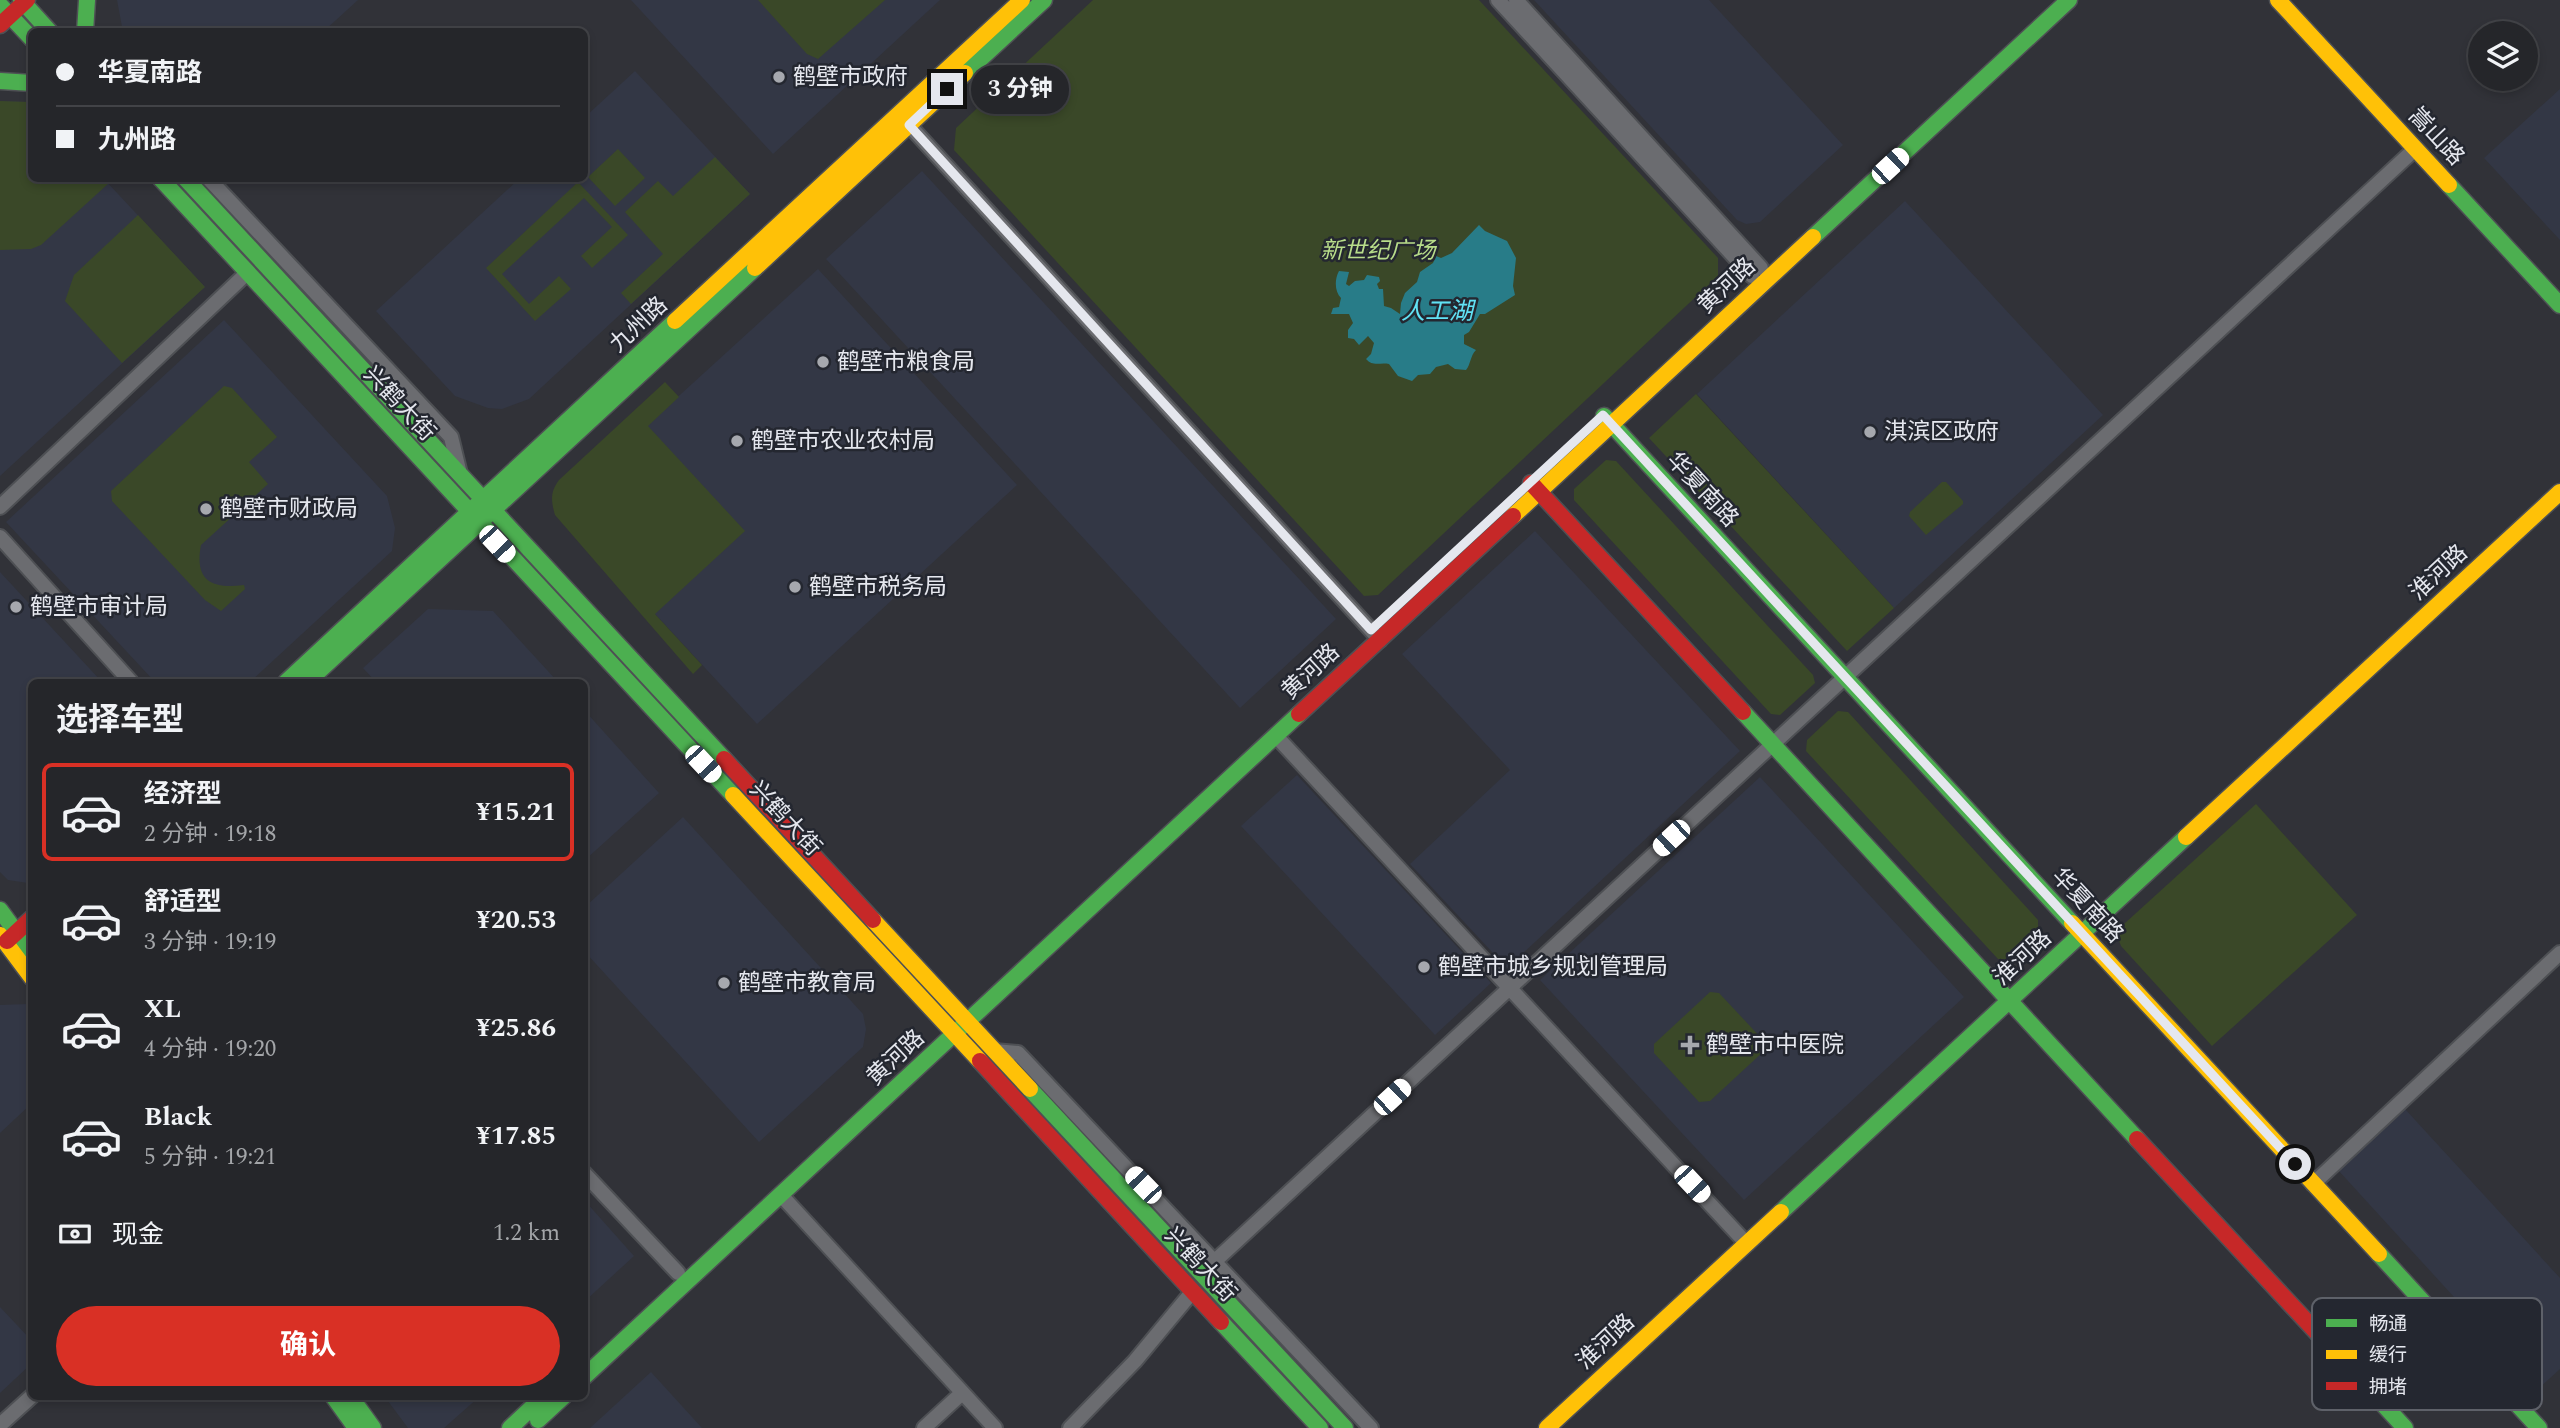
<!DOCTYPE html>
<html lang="zh">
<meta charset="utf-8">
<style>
body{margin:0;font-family:Spectral,"Noto Sans SC",serif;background:#313236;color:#f1f3f6;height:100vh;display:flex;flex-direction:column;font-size:26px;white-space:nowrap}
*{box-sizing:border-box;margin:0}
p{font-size:23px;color:#a3a5a8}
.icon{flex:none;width:38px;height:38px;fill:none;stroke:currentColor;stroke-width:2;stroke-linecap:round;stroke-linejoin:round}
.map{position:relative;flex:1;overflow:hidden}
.details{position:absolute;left:28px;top:679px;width:560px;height:721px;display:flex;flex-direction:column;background:#25262a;border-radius:10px;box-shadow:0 4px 10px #0003,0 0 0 2px #424347}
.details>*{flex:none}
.guide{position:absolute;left:28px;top:28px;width:560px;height:154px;border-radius:10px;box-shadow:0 4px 10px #0003,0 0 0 2px #424347;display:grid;align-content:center;height:154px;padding:0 28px;background:#25262a}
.tools{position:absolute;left:2468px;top:21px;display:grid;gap:14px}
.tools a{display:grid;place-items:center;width:70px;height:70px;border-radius:50%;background:#25262a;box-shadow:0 4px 10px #0003,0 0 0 2px #424347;font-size:35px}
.end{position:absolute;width:32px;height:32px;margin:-16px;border:9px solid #e5e7ee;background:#111;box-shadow:0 0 0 4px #111}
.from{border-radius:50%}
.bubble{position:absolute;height:49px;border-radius:24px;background:#25262a;box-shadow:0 4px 10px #0003,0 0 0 2px #424347;font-size:23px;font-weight:700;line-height:49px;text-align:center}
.car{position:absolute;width:21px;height:42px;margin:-21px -10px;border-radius:9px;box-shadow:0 0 5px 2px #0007;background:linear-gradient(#fff 24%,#345 0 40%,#fff 0 76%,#345 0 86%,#fff 0)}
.guide b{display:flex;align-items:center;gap:24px;height:66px;font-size:26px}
.guide b+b{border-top:2px solid #424347}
.guide i{width:18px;height:18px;background:#f1f3f6}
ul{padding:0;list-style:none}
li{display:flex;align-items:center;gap:21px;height:98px;margin:0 14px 10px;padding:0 14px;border:4px solid transparent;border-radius:10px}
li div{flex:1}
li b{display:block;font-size:26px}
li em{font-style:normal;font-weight:700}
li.current{border-color:#d93025}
li>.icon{width:63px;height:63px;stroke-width:1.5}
h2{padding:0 28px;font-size:32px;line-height:84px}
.pay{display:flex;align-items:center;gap:18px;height:77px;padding:0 28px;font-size:26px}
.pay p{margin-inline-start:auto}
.button{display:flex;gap:14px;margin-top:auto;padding:14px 28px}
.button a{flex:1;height:80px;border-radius:42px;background:#d93025;color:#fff;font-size:28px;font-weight:700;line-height:80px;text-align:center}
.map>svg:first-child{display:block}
.built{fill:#333745}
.green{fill:#3a4828}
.water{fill:#287c88}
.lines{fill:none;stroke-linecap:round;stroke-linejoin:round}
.street-casing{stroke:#4e5054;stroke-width:18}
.fast-casing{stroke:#4e5054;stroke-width:19}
.slow-casing{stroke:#4e5054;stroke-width:19}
.jam-casing{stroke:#4e5054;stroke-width:19}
.street{stroke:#6b6c70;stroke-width:14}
.fast{stroke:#4caf50;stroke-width:16}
.slow{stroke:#ffc107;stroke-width:16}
.jam{stroke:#c62828;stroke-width:16}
.route{stroke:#e5e7ee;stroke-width:9}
.poi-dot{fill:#a6a8ae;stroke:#242730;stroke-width:2.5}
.labels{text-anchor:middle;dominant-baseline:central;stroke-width:5;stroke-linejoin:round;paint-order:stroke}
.poi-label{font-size:23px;fill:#e5e7ee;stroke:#242730;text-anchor:start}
.street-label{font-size:23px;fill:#e5e7ee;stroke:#242730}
.park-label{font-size:23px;font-style:italic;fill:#b8dd8a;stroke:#242730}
.water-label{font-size:24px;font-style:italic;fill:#61e2f5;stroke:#242730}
.key{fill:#242730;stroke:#5e6169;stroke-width:2}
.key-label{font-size:19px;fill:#e5e7ee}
</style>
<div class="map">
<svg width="2560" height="1428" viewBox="0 0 2560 1428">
<rect width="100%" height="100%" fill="#313238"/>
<path class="built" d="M117,0H358L324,31L123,32Z
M631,0H940L773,154Z
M1534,0H1709L1843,145L1760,222L1746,224L1737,220Z
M635,71L750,194L529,399L502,409L488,408L455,396L376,311L519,179L584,178L585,117Z
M2560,89V240L2484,158Z
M0,101L31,102L32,178L104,179L205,287L0,476Z
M922,171L1336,619L1240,708L826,259Z
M1905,201L2103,415L1894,608L1697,394Z
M818,269L1017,485L757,724L655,614L647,425Z
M224,320L387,496L395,528L392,551L250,682H155L6,522Z
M1535,531L1740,751L1507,968L1410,864L1510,770L1402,654Z
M0,572L102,682H32V880L28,883L8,880L0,872Z
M428,609L493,611L558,682H376L363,668Z
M585,711L659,793L585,860Z
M1297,775L1491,983L1435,1035L1241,826Z
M1760,777L1964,997L1744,1200L1540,980Z
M683,817L863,1014L866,1029L863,1047L759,1142L585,952V907Z
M27,1004L32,1010L31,1104L0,1133V1005Z
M2405,1109L2560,1278V1369L2538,1389L2338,1170Z
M585,1201L634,1256L585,1301Z
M0,1307L32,1341L31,1364L0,1393Z
M651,1372L702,1428H590Z
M385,1397H479L444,1428H408Z"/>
<path class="green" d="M758,0H885L818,59L807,54Z
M1093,0H1479L1718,258V276L1378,595L1364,596L954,150L956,128Z
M0,101L31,102L32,178L104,179L109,183L41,245L31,249L0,250Z
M618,149L645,178L615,206L588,177Z
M715,157L750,194L631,304L621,293L663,254L625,212L658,181L673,196Z
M578,182L628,235L592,268L581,256L612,227L584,198L502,274L529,304L559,276L571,289L535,321L486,268Z
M138,215L205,287L122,363L65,301L74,275Z
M665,382L679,397L648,426L745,531L655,614L702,665L693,674L555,515C551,501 550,492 559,480Z
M224,386L232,388L277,437L249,462L268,484L201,545C194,581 212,589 244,585L245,589L221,611L205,600L112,501L111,491Z
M1696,394L1894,608L1847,651L1649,438Z
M1606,460L1616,461L1813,675L1815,683L1780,715L1771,714L1574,500V489Z
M1942,482H1946L1963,501V504L1926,535L1909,516L1910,512Z
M1838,711L1848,712L2038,920V934L2010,959H1998L1806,751L1807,740Z
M2256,804L2357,915L2212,1046L2121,946L2118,938L2124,924Z
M1710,992L1719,993L1764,1041V1051L1710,1101L1699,1102L1654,1053V1044Z"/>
<path class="water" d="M1479,225L1485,231L1507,241L1516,258L1513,286L1515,295L1485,314H1480L1469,332L1464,335V344L1476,350C1470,356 1471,364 1466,370L1455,369L1448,364L1436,367L1430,374L1418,375L1412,381L1398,376L1389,364C1380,362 1373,367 1366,359L1371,354L1374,343L1368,336L1359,345L1354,339L1348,338V330L1353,323L1349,314H1331L1333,308L1339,307L1341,298C1335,292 1334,280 1339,271L1349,272L1346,284L1349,286L1355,281L1364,280L1367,275L1379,277L1380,281L1377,284L1379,289H1383L1384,306L1391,308L1400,314L1401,303L1405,293L1417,282L1420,272L1433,263L1436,256L1441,258L1452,253Z"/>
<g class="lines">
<g class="street-casing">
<path id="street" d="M1498,0L1752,276
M1516,0L1761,268
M909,125L1380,640
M208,178L451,437L460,474
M0,507L247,273
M0,537L131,682
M1276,736L1747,1244
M994,1051L1018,1053L1371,1428
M584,1173L678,1273
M2313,1184L2560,953
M781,1195L995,1428
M1201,1274L2415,149
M0,1425L32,1396
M924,1428L962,1393
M1070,1428L1135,1361L1193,1291"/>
</g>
<g class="fast-casing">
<path id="fast" d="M21,0L50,32
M0,5L32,39
M85,32L87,0
M965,73L1044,0
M0,81L32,83
M160,178L733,795
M185,178L724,759
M2449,185L2560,305
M1813,237L2069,0
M1604,416L2072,923
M286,682L675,321
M307,682L755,268
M1743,712L2137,1139
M0,910L32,954
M1030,1089L1345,1428
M1781,1212L2186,837
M2379,1254L2539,1428
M1221,1322L1320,1428
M2334,1351L2405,1428
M584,1377L1299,714
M333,1396L356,1428
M350,1396L373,1428
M538,1420L564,1396
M510,1428L544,1396"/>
</g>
<g class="slow-casing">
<path id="slow" d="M2278,0L2449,185
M755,268L965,73
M675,321L1022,0
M1513,516L1813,237
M733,795L980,1061
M2186,837L2560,492
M873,920L1030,1089
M2072,923L2379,1254
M0,935L32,978
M1547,1428L1781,1212"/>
</g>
<g class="jam-casing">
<path id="jam" d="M0,25L27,0
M1531,483L1743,712
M1299,714L1513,516
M724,759L873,920
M7,941L32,918
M980,1061L1221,1322
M2137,1139L2334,1351"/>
</g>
<use href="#street" class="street"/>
<use href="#fast" class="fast"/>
<use href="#slow" class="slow"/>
<use href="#jam" class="jam"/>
</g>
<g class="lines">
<path class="route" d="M947,89L909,125L1371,630L1603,415L2295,1164"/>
</g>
<g class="poi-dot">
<circle cx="779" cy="77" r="7"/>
<circle cx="823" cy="362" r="7"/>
<circle cx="1870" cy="432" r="7"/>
<circle cx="737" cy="441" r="7"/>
<circle cx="206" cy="509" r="7"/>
<circle cx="795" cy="587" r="7"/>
<circle cx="16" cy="607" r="7"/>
<circle cx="1424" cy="967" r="7"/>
<circle cx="724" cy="983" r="7"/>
<path d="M1686.5 1034.5h7v7h7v7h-7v7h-7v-7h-7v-7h7z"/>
</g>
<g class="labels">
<g class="poi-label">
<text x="793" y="77">鹤壁市政府</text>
<text x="837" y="362">鹤壁市粮食局</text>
<text x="1884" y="432">淇滨区政府</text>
<text x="751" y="441">鹤壁市农业农村局</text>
<text x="220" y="509">鹤壁市财政局</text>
<text x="809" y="587">鹤壁市税务局</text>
<text x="30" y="607">鹤壁市审计局</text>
<text x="1438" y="967">鹤壁市城乡规划管理局</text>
<text x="738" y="983">鹤壁市教育局</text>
<text x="1706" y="1045">鹤壁市中医院</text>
</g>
<g class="street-label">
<text transform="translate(2436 137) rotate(47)">嵩山路</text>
<text transform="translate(1727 286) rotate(-43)">黄河路</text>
<text transform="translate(639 325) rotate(-43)">九州路</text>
<text transform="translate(399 404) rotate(47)">兴鹤大街</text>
<text transform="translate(1702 490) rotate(47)">华夏南路</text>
<text transform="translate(2439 573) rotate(-43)">淮河路</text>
<text transform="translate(1311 672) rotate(-43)">黄河路</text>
<text transform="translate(785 819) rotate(47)">兴鹤大街</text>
<text transform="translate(2087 906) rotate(47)">华夏南路</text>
<text transform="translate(2023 958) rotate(-43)">淮河路</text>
<text transform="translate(896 1058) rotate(-43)">黄河路</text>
<text transform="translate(1200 1265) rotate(47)">兴鹤大街</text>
<text transform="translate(1606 1342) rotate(-43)">淮河路</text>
</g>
<g class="park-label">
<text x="1378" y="251">新世纪广场</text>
</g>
<g class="water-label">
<text x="1437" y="312">人工湖</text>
</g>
</g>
<rect x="2312" y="1298" width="230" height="112" rx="10" class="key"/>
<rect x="2326" y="1319" width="31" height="8" fill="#4caf50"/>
<rect x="2326" y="1350" width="31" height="9" fill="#ffc107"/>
<rect x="2326" y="1382" width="31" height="8" fill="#c62828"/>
<g class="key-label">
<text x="2369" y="1330">畅通</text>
<text x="2369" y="1361">缓行</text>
<text x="2369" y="1393">拥堵</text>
</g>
</svg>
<div class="tools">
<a><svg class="icon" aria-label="layers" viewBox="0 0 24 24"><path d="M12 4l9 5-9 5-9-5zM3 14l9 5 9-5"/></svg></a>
</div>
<i class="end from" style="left:2295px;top:1164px"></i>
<i class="end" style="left:947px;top:89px"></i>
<div class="bubble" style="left:971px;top:65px;width:98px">3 分钟</div>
<i class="car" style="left:1890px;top:166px;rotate:47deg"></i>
<i class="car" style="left:497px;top:544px;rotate:137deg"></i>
<i class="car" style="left:703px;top:764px;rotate:137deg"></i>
<i class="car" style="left:1671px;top:838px;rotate:227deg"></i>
<i class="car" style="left:1392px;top:1097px;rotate:47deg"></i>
<i class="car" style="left:1692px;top:1184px;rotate:137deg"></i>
<i class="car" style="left:1143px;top:1185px;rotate:316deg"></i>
<div class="guide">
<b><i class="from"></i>华夏南路</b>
<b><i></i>九州路</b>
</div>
<section class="details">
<h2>选择车型</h2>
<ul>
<li class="current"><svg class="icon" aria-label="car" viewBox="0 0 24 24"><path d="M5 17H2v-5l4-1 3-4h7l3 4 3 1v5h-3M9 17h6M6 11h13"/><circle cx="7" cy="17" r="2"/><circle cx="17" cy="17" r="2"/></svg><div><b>经济型</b><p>2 分钟 · 19:18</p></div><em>¥15.21</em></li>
<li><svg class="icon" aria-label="car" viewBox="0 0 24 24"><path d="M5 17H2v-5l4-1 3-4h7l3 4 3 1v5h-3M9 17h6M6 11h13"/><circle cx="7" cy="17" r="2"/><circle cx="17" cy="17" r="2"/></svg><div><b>舒适型</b><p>3 分钟 · 19:19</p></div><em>¥20.53</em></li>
<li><svg class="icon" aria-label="car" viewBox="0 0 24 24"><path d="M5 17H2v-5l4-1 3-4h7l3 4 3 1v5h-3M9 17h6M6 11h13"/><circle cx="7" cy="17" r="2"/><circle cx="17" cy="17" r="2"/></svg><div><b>XL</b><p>4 分钟 · 19:20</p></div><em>¥25.86</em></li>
<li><svg class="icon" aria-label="car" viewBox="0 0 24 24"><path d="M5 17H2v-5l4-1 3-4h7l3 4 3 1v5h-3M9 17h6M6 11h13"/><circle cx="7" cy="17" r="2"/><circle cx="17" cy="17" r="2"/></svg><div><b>Black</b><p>5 分钟 · 19:21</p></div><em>¥17.85</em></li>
</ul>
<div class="pay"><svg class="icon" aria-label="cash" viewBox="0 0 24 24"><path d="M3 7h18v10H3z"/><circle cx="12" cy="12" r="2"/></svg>现金<p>1.2 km</p></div>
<div class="button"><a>确认</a></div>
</section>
</div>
